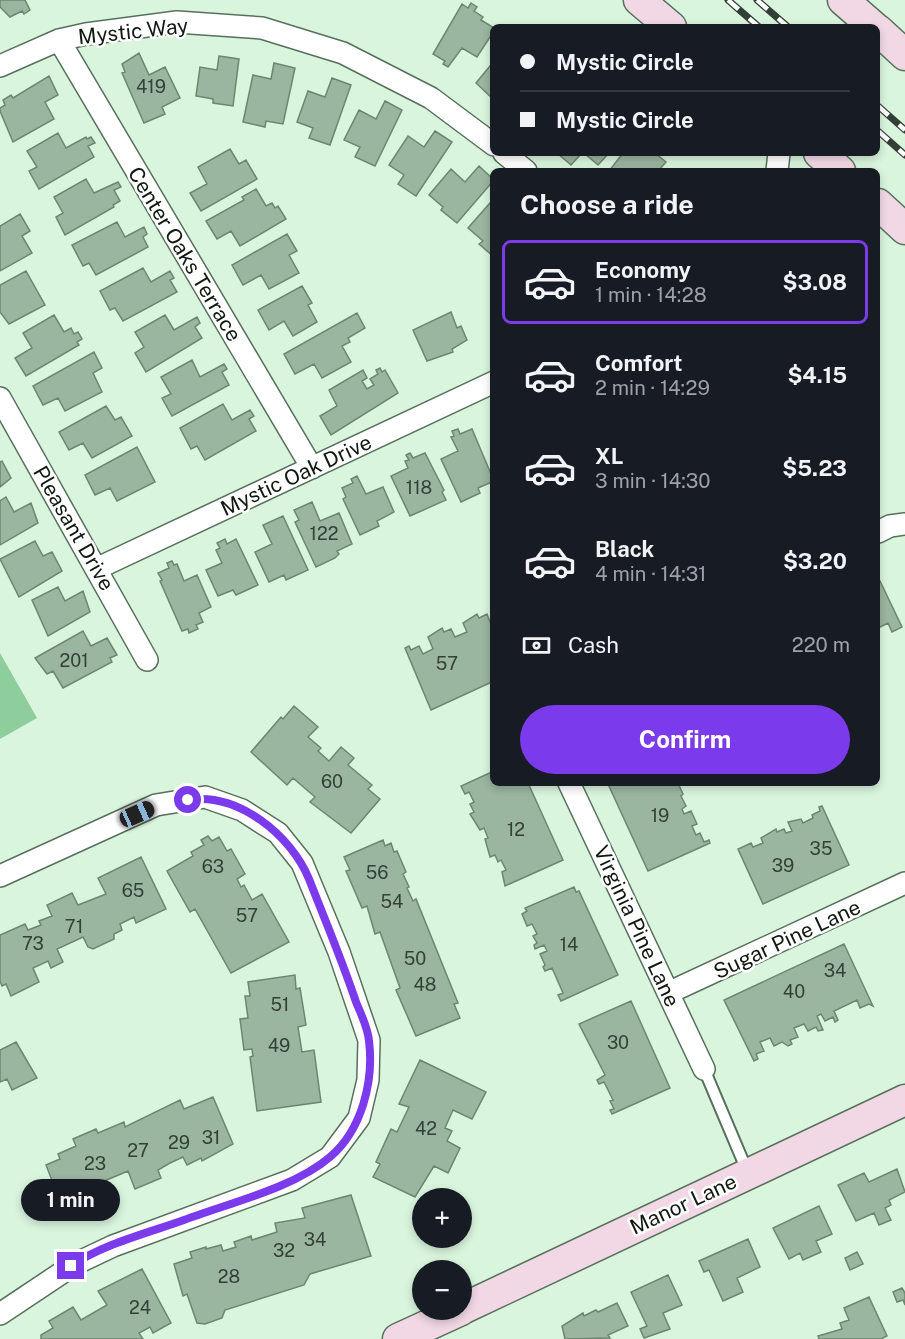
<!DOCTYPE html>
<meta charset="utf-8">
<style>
body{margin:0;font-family:"Public Sans",sans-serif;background:#242831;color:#f1f3f6;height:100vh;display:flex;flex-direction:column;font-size:22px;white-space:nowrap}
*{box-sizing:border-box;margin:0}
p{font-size:20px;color:#9ea1a6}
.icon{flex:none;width:33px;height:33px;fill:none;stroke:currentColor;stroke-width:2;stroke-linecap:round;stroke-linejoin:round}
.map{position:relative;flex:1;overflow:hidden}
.drawer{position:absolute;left:490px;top:168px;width:390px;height:618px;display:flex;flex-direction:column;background:#171b24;border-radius:9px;box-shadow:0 3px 9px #0003}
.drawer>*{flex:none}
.guide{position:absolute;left:490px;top:24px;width:390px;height:132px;border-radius:9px;box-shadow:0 3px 9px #0003;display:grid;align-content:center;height:132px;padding:0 30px;background:#171b24}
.buttons{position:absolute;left:412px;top:1188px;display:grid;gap:12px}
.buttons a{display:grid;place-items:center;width:60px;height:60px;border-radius:50%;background:#171b24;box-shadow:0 3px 9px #0003;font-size:30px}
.end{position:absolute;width:27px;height:27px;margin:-14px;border:8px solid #7c3aed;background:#fff;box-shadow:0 0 0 3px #fff}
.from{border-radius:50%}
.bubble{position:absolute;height:42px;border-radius:21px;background:#171b24;box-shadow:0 3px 9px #0003;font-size:20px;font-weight:700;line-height:42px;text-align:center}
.car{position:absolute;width:18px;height:36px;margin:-18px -9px;border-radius:8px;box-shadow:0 0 4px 2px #0007;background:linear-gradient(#222 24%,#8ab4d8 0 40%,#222 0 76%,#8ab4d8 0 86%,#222 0)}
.guide b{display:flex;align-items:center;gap:21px;height:57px;font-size:22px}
.guide b+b{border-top:2px solid #363941}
.guide i{width:15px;height:15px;background:#f1f3f6}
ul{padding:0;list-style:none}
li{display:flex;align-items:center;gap:18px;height:84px;margin:0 12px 9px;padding:0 18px;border:3px solid transparent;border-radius:9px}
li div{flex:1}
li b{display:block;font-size:22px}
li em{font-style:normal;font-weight:700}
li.current{border-color:#7c3aed}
li>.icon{width:54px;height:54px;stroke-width:1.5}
h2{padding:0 30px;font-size:27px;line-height:72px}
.pay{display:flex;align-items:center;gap:15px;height:66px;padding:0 30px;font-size:22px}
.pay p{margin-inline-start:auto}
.primary-button{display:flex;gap:12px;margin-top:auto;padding:12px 30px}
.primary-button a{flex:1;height:69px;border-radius:36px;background:#7c3aed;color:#fff;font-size:24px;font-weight:700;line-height:69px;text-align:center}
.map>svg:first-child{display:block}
.green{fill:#8dce9c}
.building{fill:#9ab5a0;stroke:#6c8671;stroke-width:1.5}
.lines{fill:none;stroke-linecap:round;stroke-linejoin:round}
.lane-casing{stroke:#57705c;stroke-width:14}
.street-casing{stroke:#57705c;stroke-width:24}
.secondary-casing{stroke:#57705c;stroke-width:33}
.lane{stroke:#fff;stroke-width:10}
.street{stroke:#fff;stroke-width:21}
.secondary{stroke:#f2d8e5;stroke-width:30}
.rail-casing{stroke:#323f35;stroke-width:7}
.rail{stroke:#fff;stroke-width:4.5;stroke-dasharray:14;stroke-linecap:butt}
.route{stroke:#7c3aed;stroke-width:8}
.labels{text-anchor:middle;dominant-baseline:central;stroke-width:5;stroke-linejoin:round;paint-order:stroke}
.number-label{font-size:18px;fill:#324136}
.street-label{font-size:21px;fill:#101a12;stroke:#fff}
</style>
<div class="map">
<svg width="905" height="1339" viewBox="0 0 905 1339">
<rect width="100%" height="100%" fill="#d9f5de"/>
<path class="green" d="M0,653L37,718L0,739Z"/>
<path class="building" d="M0,0H25L30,10L24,14L22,11L10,17L0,7Z
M471,3L477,7L474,11L483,17L481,20L494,28V31L477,57L462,48L448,67L443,64L445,61L433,54L462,4L468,8Z
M139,53L149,75L165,67L180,98L162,107L165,114L144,123L122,73L125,72L122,64Z
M219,56L239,59L233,106L213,103V99L196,96L200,67L217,70Z
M494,61V98L493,99L476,83Z
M274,63L295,68L283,124L266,121L265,127L243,122L253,75L271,79Z
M49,76L58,95L45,102L54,119L13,142L0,111V108L5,105L3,100L11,95L13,98Z
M332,78L351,85L330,145L309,138L313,128L297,122L308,91L325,97Z
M385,101L402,110L375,166L355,157L360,147L344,140L359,110L376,119Z
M435,131L452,142L416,196L398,184L404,175L389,165L408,136L424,147Z
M58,133L66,148L86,137L87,139L91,137L95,143L88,146L94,157L39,189L29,171L37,167L27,151Z
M230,149L239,164L246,160L257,179L201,211L190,193L207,184L198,167Z
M557,153H582L571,165Z
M584,153H609L598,165Z
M623,153H655L666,162L658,171H609Z
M479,166L494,180L457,223L441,210L443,207L429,195L451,169L465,182Z
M86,179L94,193L118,182L121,187L114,190L120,201L113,205L114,207L65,235L56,217L63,213L54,197Z
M256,189L266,206L272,203L275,208L278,206L286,219L240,246L231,231L217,239L206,221L244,200L242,197Z
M490,203L494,205V257L479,244L483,241L468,228Z
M20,214L30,231L22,236L32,253L0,271V226Z
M117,222L125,237L144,227L147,234L143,237L148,247L96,275L89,263L83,266L72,245Z
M287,234L297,251L289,255L299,273L269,289L261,275L243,285L232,265Z
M143,268L151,282L170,271L174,278L170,280L177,292L123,321L115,308L110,310L100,291Z
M26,271L45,305L9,324L0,312V285Z
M302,286L312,303L308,305L317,322L293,336L284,321L269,330L258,310Z
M451,312L457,328L461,326L467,340L452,349L453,352L427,361L413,330Z
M357,313L365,328L348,338L350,342L342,346L351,362L322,378L314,364L295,374L284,354Z
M54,315L64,332L71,328L74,334L78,332L82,339L77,342L79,345L26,376L15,358L32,348L23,333Z
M165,315L174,330L197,317L200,323L195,327L202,338L146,372L135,353L144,347L135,332Z
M94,352L102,368L93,373L102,392L65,411L58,398L43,405L33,386Z
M192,360L200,377L224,364L227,369L222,372L229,385L172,416L162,398L171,394L161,377Z
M380,368L382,372L385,370L398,393L331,435L320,416L337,406L329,390L363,370L367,378L362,381L367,389L374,385L370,379L378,374L376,370Z
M223,404L232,420L250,410L254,416L249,419L256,431L205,460L197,446L191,449L180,428Z
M106,406L115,420L121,417L132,436L92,458L83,443L69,450L59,432Z
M458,429L460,434L472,429L494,481L478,488L480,493L461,502L441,459L458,451L451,437L454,436L452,431Z
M137,447L155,482L117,501L110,488L95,495L85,475Z
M410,453L413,458L425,453L444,490L442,492L446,500L410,516L391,476L408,468L405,461L409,460L406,455Z
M2,461L11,478L0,487V462Z
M357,476L366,494L383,487L394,512L377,521L379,526L360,535L343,499L346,497L342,488L353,483L351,479Z
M6,497L14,512L31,503L38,523L0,545V501Z
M312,502L320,521L339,513L352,544L337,551L339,554L335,558L316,567L295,522L299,520L294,510Z
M283,516L308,570L286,580L284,575L269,582L255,552L272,544L263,525Z
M225,539L227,544L236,539L258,585L236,595L233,590L218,596L206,570L222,563L216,550L220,548L217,543Z
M35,541L43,556L52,552L62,571L19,597L0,559Z
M172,561L174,565L177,564L184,581L197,575L211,607L199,613L203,622L196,625L198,629L189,633L188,629L182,631L160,581L162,580L158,573L169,568L167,563Z
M880,581L902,627L892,632L888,623L878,628V582Z
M58,587L65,601L83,591L90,612L48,636L32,600Z
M477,614L479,618L487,614L490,622L494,620V681L431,710L405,648L409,646L411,650L419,646L423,654L433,649L428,637L442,628L444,632L451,629L455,637L467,632L463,623Z
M83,631L91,646L107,638L117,655L110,658L112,662L63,688L53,671L47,674L35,658Z
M294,706L318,727L308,737L321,748L318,751L329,761L341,747L354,758L348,765L372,785L368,789L380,799L351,833L310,802L315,797L293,778L287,785L251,752L281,717L283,719Z
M494,771V783H528L563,860L505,886L502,872L506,870L501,860L498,862L495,855L490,857L485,839L488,838L484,828L480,830L470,814L474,812L470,804L474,802L469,792L465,794L461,786Z
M673,783H678L683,794L681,796L686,806L682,809L684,814L691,811L697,824L692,826L696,835L700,833L704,842L709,840L710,843L648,871L608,784Z
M822,806L849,865L763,904L738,849L751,843L753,847L763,843L761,838L776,829L777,832L784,829L786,833L792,831L788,822L801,819L803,823L813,818L812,815L820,811L819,807Z
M208,836L212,841L219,837L227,851L231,849L245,874L237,879L241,887L244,885L252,900L262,894L289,942L231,973L195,909L190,912L167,871L193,856L191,852L204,845L201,840Z
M383,840L385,846L391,843L394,852L397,851L406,872L403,874L409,887L407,888L413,901L416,899L458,1003L454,1004L460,1018L416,1036L396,990L400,988L380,932L375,934L367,906L362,908L346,871L350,870L344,857Z
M141,857L166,909L136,923L134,917L120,924L122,930L114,934V939L93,949L88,947L83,937L57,949L63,962L51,968L48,961L33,968L39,982L11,996L6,984L2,986L0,981V935L25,924L28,930L41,925L39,921L52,916L47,905L72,893L78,905L106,894L98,878Z
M574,887L576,892L579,891L618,975L561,1001L558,995L563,993L552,968L545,971L543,967L545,965L540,954L547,951L544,945L535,949L534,945L537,943L533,936L537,934L532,924L527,926L522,914L527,911L525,908Z
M844,944L873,1006L869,1004L860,1008L857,1000L834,1011L838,1020L835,1022L833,1017L825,1021L821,1014L817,1016L823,1030L818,1031L816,1027L808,1031L804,1024L794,1028L798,1037L790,1040L792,1044L788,1046L782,1042L774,1046L770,1038L760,1042L764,1051L756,1054L758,1059L754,1061L724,1000Z
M295,975L296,989L300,988L306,1025L298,1027L302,1052L314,1050L321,1102L257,1111L250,1057L253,1056L252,1049L244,1050L240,1019L248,1018L245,996H250L248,982Z
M631,1001L670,1088L612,1114L610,1110L614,1109L610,1101L613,1100L604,1082L599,1084L597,1080L605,1075L579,1024Z
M16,1042L37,1078L12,1090L7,1079L0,1082V1050Z
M420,1060L486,1092L472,1119L453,1110L445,1128L452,1131L447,1141L460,1148L448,1173L434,1166L415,1197L373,1177L380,1164L376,1162L391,1129L397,1132L409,1107L399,1104Z
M213,1097L233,1144L202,1161L201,1158L187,1165L183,1157L170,1163L158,1170L161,1178L135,1189L128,1171L102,1182L108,1195L79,1208L77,1203L63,1209L46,1165L60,1159L58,1154L76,1146L73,1139L96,1129L98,1133L124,1122L125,1127L180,1100L184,1109Z
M897,1169L905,1192L889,1200L891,1205L885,1208L891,1220L879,1225L874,1213L856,1221L838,1185L864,1173L869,1182Z
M351,1195L371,1256L310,1274L304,1285L225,1310L222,1318L205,1324L197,1323L187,1294L183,1296L174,1264L192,1258L190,1252L206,1247V1249L221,1245L223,1251L236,1247L234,1242L251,1236L252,1240L277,1232L275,1223L305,1218L302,1208Z
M819,1206L832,1234L816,1241L821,1252L803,1260L800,1253L789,1259L773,1228Z
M748,1239L760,1267L737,1278L743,1292L723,1301L709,1270L704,1272L699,1261Z
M857,1252L863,1264L850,1270L845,1258Z
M142,1269L171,1323L153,1333L150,1327L139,1333L143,1339H41V1335L53,1328L49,1321L73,1307L81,1320L107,1305L98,1291Z
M668,1275L682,1305L663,1313L670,1329L644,1338L640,1329L647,1326L631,1292Z
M902,1288L905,1293V1305L903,1300L897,1302L893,1292Z
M869,1297L887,1336L881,1339H819L818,1336L842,1329L840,1323L849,1320L844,1308Z
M617,1303L628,1326L608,1335L610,1338L565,1339L562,1326L583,1313L584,1316L596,1310L598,1312Z"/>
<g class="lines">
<g class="lane-casing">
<path id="lane" d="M704,1069L748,1173"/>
</g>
<g class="street-casing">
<path id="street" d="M59,40L312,468
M0,66L59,40L86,34L177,22L262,28L343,53L431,98L494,145
M504,153L526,171
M777,171L779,153
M0,398L147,660
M878,532L890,526L905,524
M98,568L494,382
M569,783L704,1069
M0,876L156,805L205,797L242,810L278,833L302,863L339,952L369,1040L368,1080L359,1118L330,1157L292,1180L113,1246L75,1264L0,1314
M668,993L905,883"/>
</g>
<g class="secondary-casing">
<path id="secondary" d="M639,0L671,27
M843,0L874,27
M878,30L905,55
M819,153L840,171
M878,204L905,229
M462,1309L905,1100
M398,1339L461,1310"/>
</g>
<use href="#lane" class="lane"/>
<use href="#street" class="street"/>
<use href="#secondary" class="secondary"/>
<g class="rail-casing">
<path id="rail" d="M728,0L759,27
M757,0L788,27
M878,106L905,130
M878,131L905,155"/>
</g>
<use href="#rail" class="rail"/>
</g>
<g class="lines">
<path class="route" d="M71,1266C103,1244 148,1233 184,1220C229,1203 294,1188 330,1157C362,1130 374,1081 369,1041C368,1028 361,1014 356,1002C342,960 325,920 309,879C291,835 238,792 188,800"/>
</g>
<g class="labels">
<g class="number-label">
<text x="151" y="86">419</text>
<text x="419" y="487">118</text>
<text x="324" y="533">122</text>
<text x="74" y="660">201</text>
<text x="447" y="663">57</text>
<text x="332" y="781">60</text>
<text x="660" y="815">19</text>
<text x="516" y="829">12</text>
<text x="821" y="848">35</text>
<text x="783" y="865">39</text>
<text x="213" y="866">63</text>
<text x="377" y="872">56</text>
<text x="133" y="890">65</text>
<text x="392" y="901">54</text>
<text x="247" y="915">57</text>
<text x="74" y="926">71</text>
<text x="33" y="943">73</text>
<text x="569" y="944">14</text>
<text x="415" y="958">50</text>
<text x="835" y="970">34</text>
<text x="425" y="984">48</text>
<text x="794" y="991">40</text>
<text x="280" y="1004">51</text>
<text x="618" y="1042">30</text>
<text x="279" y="1045">49</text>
<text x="426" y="1128">42</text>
<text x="211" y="1137">31</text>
<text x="179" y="1142">29</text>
<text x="138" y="1150">27</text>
<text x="95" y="1163">23</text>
<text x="315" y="1239">34</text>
<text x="284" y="1250">32</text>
<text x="229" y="1276">28</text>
<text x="140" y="1307">24</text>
</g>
<g class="street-label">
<text transform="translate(133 31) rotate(-6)">Mystic Way</text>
<text transform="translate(185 254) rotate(59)">Center Oaks Terrace</text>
<text transform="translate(296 475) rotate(-25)">Mystic Oak Drive</text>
<text transform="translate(74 528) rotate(60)">Pleasant Drive</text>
<text transform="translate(637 926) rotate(65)">Virginia Pine Lane</text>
<text transform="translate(787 939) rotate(-25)">Sugar Pine Lane</text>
<text transform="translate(683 1204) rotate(-25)">Manor Lane</text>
</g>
</g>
</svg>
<div class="buttons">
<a>+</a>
<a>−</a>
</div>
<i class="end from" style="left:188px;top:800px"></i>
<i class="end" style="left:71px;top:1266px"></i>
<div class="bubble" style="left:21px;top:1179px;width:99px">1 min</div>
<i class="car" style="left:137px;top:814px;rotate:66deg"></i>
<div class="guide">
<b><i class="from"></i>Mystic Circle</b>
<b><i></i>Mystic Circle</b>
</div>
<section class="drawer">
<h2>Choose a ride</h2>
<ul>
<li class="current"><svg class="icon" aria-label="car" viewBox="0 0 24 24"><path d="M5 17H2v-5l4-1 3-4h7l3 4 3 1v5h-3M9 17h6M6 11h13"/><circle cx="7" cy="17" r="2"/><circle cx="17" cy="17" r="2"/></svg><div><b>Economy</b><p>1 min · 14:28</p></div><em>$3.08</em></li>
<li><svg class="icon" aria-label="car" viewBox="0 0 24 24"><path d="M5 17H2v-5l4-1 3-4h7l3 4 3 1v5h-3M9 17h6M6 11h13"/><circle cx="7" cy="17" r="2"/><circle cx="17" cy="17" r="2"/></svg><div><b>Comfort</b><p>2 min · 14:29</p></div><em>$4.15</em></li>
<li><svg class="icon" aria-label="car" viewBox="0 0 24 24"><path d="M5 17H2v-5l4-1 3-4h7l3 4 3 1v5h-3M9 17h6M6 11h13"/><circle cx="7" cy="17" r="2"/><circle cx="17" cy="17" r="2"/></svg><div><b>XL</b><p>3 min · 14:30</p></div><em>$5.23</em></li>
<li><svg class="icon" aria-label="car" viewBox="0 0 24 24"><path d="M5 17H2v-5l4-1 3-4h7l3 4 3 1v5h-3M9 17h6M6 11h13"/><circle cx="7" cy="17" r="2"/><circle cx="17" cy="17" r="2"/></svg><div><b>Black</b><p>4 min · 14:31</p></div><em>$3.20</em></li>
</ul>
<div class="pay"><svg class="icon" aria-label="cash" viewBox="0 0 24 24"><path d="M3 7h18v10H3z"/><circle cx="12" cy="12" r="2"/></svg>Cash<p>220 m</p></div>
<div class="primary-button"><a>Confirm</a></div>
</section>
</div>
